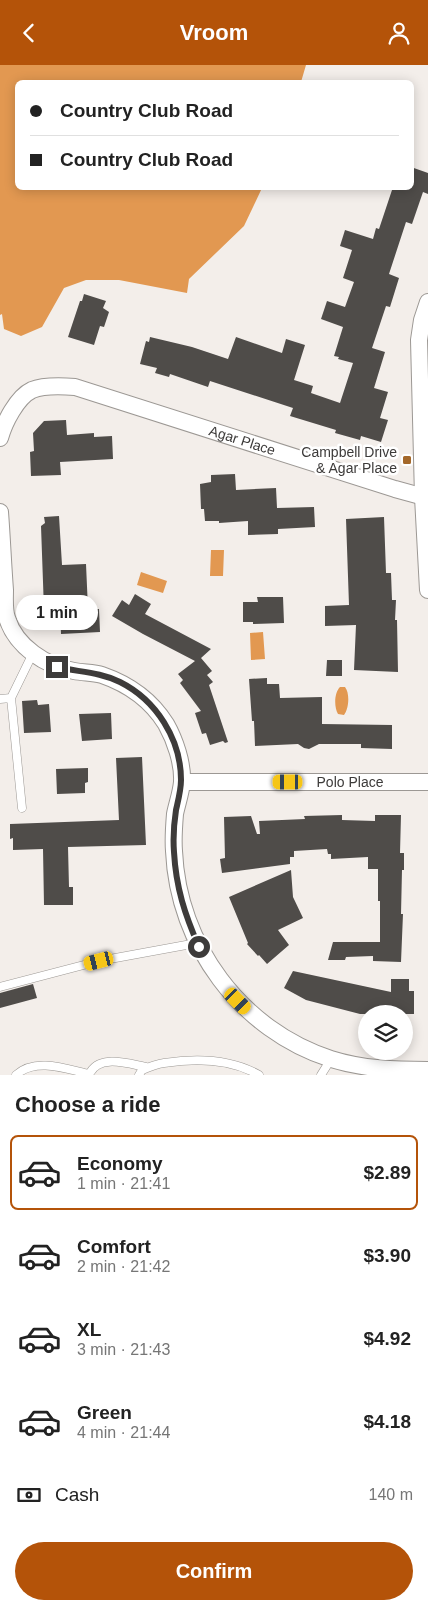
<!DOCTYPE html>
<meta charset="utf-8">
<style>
body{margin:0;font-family:Helvetica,sans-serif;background:#f2f2f2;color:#222;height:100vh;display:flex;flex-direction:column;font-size:19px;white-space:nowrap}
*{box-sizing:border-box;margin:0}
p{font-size:16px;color:#767676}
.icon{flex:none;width:28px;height:28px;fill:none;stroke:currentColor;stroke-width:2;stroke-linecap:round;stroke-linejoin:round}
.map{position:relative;height:1010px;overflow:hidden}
.sheet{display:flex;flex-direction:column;background:#fff;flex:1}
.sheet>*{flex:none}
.hud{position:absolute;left:15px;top:15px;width:399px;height:110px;border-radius:8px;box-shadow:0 2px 12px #0003;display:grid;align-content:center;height:110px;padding:0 15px;background:#fff}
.buttons{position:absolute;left:358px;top:940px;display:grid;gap:10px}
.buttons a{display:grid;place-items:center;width:55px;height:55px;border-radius:50%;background:#fff;box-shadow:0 2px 12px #0003;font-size:25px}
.end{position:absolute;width:22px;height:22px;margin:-11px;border:6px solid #3d3b3a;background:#fff;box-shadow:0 0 0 2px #fff}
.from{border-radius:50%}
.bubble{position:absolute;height:35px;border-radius:18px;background:#fff;box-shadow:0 2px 12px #0003;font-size:16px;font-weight:600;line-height:35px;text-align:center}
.car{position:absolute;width:15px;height:30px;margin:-15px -8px;border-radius:6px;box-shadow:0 0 4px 1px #0007;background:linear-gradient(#f5c518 24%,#345 0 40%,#f5c518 0 76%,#345 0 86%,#f5c518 0)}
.hud b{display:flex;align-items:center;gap:18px;height:48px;font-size:19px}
.hud b+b{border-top:1px solid #e0e0e0}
.hud i{width:12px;height:12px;background:#222}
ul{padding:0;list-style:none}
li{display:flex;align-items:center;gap:15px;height:75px;margin:0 10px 8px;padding:0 5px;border:2px solid transparent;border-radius:8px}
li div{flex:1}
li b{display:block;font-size:19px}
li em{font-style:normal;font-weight:600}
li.active{border-color:#b45309}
li>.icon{width:45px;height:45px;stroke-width:1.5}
h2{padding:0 15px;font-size:22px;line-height:60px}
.pay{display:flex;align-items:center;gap:12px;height:55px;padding:0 15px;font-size:19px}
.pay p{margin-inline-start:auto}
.button{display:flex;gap:10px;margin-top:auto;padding:10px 15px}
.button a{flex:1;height:58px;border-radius:30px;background:#b45309;color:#fff;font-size:20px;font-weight:600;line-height:58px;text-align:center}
header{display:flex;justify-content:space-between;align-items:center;height:65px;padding:0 15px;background:#b45309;color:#fff;font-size:22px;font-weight:600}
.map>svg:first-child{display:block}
.water{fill:#e29851}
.building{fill:#4f4c49}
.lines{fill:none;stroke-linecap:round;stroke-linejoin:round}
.service-casing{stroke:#9c9894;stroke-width:9}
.minor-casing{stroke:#9c9894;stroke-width:18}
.service{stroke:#fff;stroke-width:8}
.minor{stroke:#fff;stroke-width:16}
.route{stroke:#3d3b3a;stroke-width:6}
.poi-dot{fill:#a4682a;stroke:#fff;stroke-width:2}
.labels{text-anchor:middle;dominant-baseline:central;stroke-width:5;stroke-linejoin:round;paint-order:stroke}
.street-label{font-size:14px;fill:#3d3b3a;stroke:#fff}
.poi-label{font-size:14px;fill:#3d3b3a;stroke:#fff;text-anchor:end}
</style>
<header><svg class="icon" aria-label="back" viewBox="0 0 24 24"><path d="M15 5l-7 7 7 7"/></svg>Vroom<svg class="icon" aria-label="person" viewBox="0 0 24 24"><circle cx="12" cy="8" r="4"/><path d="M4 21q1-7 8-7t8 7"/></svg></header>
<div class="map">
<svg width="428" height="1010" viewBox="0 0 428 1010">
<rect width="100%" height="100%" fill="#f3eeea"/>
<path class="water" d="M0,0H306L301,17L18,18V122L262,123L244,161L189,214L187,228L119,215H86L64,223L42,262L21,271L4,264L2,249L0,250Z
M211,485H224L223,511H210Z
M141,507L167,516L163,528L137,520Z
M263,567L265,594L251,595L250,568Z
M340,622H345C350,628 349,644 344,650L338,649C334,642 334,628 340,622Z"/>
<path class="building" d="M411,102L428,108V129L423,127L412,159L406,157L389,209L399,213L390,242L386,241L372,283L385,287L374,323L388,327L380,353L388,355L381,377L361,371L360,375L335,368L336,365L290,351L293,343L210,316L208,322L170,309L169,312L155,308L157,303L140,299L146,276L149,277L150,272L192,282L228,294L236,272L282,288L286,274L305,280L294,315L313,321L311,328L340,338L353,298L338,294L339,292L334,291L343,262L321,254L327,236L345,242L354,217L343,213L352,185L340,181L345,165L373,174L376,163L379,164L393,122H411Z
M84,229L106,236L103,243L109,247L104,262L100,261L94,280L68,272L80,236H82Z
M66,355L67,370L94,368V372L112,371L113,394L60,397L61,410L31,411L30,387L34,386L33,368L44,356Z
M235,409L236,425L276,423L277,443L314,442L315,462L278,464V469L248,470V456L219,458V456H205L204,444H201L200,419L211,417V410Z
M59,451L62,500L86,499L88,544H99L100,567L61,569L60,545H44L41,461L45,458L44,452Z
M384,452L386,508H391L392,535H396L395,555H397L398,607L354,605L356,560L325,561V541L349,540L346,454Z
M135,529L151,539L145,549L211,584L201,593L212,606L207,610L213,617L209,620L228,677L225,678L223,676L210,680L206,668L202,669L195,648L201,646L180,618L183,615L178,609L195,596L143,569L112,551L122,535L129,540Z
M257,532H283L284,558L253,559V557H243V537H258Z
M327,595H342V611H326Z
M267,613V619H279L280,633L322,632V659L392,660V684L361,683V679H319L309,684L304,683L298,679L255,681L254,656H252L249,614Z
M37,635L38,640L49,639L51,667L24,668L22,636Z
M111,648L112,674L82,676L79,649Z
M142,692L146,780L68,782L69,822H73V840H44L43,784L13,785V773L10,774V759L119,755L116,693Z
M88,703V717L85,718V728L57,729L56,704Z
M342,750V755L375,756V750H401L400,788H404V805H402L401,849H403L401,897L373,896V891L346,892L345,895H328L333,877H380V836H378V804H368V792L331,794V789H328L327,784L294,786V792H290V799L222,808L220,794L225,793L224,752L251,751L257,769H260L259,756L305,754L304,751Z
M291,805L293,832L303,853L278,865L289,880L267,899L259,890L258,891L247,879L248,878L229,832Z
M293,906L391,927V914H409V926H414V949H360L306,935L284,923Z
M33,919L37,933L0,943V928Z"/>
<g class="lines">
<g class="service-casing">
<path id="service" d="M0,634L11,633
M22,743L11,633L33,588
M0,922L99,896L197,878
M16,1010C35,992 67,1004 89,1009
M89,1010C98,988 129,999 146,1002
M139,1010L142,1005C149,1002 157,999 164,998C196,993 231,994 259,1010
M321,1010L331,994"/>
</g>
<g class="minor-casing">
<g id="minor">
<path d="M428,237L422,255L419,275L423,432L428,525"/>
<path id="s1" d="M0,373C4,358 17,332 32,325C44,320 62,321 75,322L395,424L428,433"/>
<path d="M0,447C2,473 3,499 5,525C5,534 4,545 7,553C16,582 46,601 74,606C84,608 93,607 102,610C128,619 151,635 166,659C175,675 183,698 182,717C181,728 177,739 175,749C174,761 173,774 174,786C178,880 241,965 331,994C363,1004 395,1005 428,1005"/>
<path id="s2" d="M182,717H428"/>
</g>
</g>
<use href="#service" class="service"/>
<use href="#minor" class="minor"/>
</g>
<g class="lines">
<path class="route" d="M57,602C78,607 100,607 120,617C156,635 181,674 181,715C181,725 178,736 176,745C174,758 173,774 174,787C176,823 185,850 199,882"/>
</g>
<rect class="poi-dot" x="402" y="390" width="10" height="10" rx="2.5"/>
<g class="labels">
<g class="street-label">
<text stroke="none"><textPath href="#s1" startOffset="278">Agar Place</textPath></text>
<text stroke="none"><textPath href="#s2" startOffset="168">Polo Place</textPath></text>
</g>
<g class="poi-label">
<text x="397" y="387">Campbell Drive<tspan x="397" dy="16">&amp; Agar Place</tspan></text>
</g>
</g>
</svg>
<div class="buttons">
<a><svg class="icon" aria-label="layers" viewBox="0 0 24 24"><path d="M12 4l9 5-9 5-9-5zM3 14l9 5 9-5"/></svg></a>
</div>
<i class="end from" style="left:199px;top:882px"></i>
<i class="end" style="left:57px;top:602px"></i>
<div class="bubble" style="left:16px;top:530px;width:82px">1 min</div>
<i class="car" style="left:288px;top:717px;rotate:270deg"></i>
<i class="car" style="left:99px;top:896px;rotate:256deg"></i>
<i class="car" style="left:238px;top:936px;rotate:135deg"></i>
<div class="hud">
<b><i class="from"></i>Country Club Road</b>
<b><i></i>Country Club Road</b>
</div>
</div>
<section class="sheet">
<h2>Choose a ride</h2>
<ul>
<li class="active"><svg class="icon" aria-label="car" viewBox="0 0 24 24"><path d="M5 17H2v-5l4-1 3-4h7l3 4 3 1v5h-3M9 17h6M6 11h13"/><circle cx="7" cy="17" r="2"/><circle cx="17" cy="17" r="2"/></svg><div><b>Economy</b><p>1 min · 21:41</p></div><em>$2.89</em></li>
<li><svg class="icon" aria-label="car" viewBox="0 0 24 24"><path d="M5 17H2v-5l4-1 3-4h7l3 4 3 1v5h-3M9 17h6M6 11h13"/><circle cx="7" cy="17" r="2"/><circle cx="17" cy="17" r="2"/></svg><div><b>Comfort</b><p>2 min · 21:42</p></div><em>$3.90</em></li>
<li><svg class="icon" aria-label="car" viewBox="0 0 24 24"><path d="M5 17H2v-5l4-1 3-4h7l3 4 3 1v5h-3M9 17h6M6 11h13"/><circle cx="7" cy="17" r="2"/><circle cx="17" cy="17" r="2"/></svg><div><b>XL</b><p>3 min · 21:43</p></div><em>$4.92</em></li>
<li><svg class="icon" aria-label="car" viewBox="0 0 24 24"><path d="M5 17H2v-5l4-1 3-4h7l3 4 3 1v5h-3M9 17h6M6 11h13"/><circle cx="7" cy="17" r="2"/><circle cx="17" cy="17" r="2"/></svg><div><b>Green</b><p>4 min · 21:44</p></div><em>$4.18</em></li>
</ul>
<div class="pay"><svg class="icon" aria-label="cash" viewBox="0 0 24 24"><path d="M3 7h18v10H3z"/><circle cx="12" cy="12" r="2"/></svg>Cash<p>140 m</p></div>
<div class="button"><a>Confirm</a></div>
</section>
